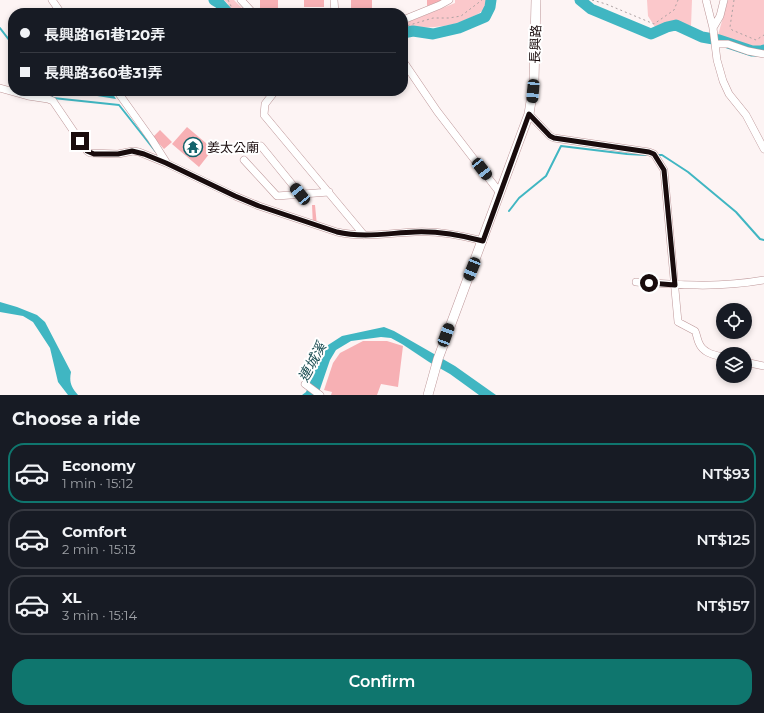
<!DOCTYPE html>
<meta charset="utf-8">
<style>
body{margin:0;font-family:Montserrat,"Noto Sans TC",sans-serif;background:#242831;color:#f1f3f6;height:100vh;display:flex;flex-direction:column;font-size:15px;white-space:nowrap}
*{box-sizing:border-box;margin:0}
p{font-size:13px;color:#9ea1a6}
.icon{flex:none;width:22px;height:22px;fill:none;stroke:currentColor;stroke-width:2;stroke-linecap:round;stroke-linejoin:round}
.map{position:relative;height:395px;overflow:hidden}
.panel{display:flex;flex-direction:column;background:#171b24;flex:1}
.panel>*{flex:none}
.banner{position:absolute;left:8px;top:8px;width:400px;height:88px;border-radius:16px;box-shadow:0 2px 6px #0003;display:grid;align-content:center;height:88px;padding:0 12px;background:#171b24}
.buttons{position:absolute;left:716px;top:303px;display:grid;gap:8px}
.buttons a{display:grid;place-items:center;width:36px;height:36px;border-radius:50%;background:#171b24;box-shadow:0 2px 6px #0003;font-size:20px}
.end{position:absolute;width:18px;height:18px;margin:-9px;border:5px solid #190c0d;background:#fff;box-shadow:0 0 0 2px #fff}
.from{border-radius:50%}
.car{position:absolute;width:12px;height:24px;margin:-12px -6px;border-radius:5px;box-shadow:0 0 3px 1px #0007;background:linear-gradient(#222 24%,#8ab4d8 0 40%,#222 0 76%,#8ab4d8 0 86%,#222 0)}
.banner b{display:flex;align-items:center;gap:14px;height:38px;font-size:15px}
.banner b+b{border-top:1px solid #363941}
.banner i{width:10px;height:10px;background:#f1f3f6}
ul{padding:0;list-style:none}
li{display:flex;align-items:center;gap:12px;height:60px;margin:0 8px 6px;padding:0 4px;border:2px solid #363941;border-radius:16px}
li div{flex:1}
li b{display:block;font-size:15px}
li em{font-style:normal;font-weight:600}
li.on{border-color:#0f766e}
li>.icon{width:36px;height:36px;stroke-width:1.5}
h2{padding:0 12px;font-size:18px;line-height:48px}
.primary-button{display:flex;gap:8px;margin-top:auto;padding:8px 12px}
.primary-button a{flex:1;height:46px;border-radius:16px;background:#0f766e;color:#fff;font-size:16px;font-weight:600;line-height:46px;text-align:center}
.map>svg:first-child{display:block}
.green{fill:#fbc8cb}
.water{fill:#40b6c2}
.lines{fill:none;stroke-linecap:round;stroke-linejoin:round}
.stream{stroke:#40b6c2;stroke-width:2}
.river{stroke:#40b6c2;stroke-width:11}
.building{fill:#f7b0b4}
.minor-casing{stroke:#bd9698;stroke-width:8}
.major-casing{stroke:#bd9698;stroke-width:10}
.path{stroke:#aca1a2;stroke-width:1;stroke-dasharray:2 3;stroke-linecap:butt}
.minor{stroke:#fff;stroke-width:7}
.major{stroke:#fff;stroke-width:9}
.route{stroke:#190c0d;stroke-width:5}
.labels{text-anchor:middle;dominant-baseline:central;stroke-width:4;stroke-linejoin:round;paint-order:stroke}
.street-label{font-size:13px;fill:#190c0d;stroke:#fff}
.poi-label{font-size:13px;fill:#190c0d;stroke:#fff;text-anchor:start}
.water-label{font-size:14px;font-style:italic;fill:#184b50;stroke:#fff}
</style>
<div class="map">
<svg width="764" height="395" viewBox="0 0 764 395">
<rect width="100%" height="100%" fill="#fdf4f4"/>
<path class="green" d="M224,0H234L247,13H230L228,4Z
M455,0H489C487,8 482,12 474,16C451,28 435,27 409,28L403,29V24L455,3Z
M647,0H692L691,26L677,21L655,27L648,16Z
M728,0H764V45L760,50L718,35Z"/>
<path class="water" d="M66,91H111L116,99Z
M0,302L17,307L37,315L45,322L71,372C69,382 71,387 78,395H68L58,382L50,348L33,322L23,316L0,312Z
M384,327L394,331L455,366L496,395H479L450,374L429,362L402,344L391,338L381,337L351,341L336,350L330,360L318,395H302L306,392L325,347L342,336Z"/>
<g class="lines">
<path class="stream" d="M0,28L13,45
M47,91L53,98L119,105L156,152
M657,155H662L688,172L736,212L760,239L764,240
M509,211L519,198L546,176L561,146L627,154L646,155"/>
<path class="river" d="M214,0L219,3L228,13
M580,0L591,9L651,34L667,27L676,25L702,37L719,40L752,51H762L764,50
M403,33L413,31L433,34L459,28L485,17L490,7L491,0"/>
</g>
<path class="building" d="M260,0H278V9H260Z
M304,0H324V7H304Z
M351,0H372V13H351Z
M427,0H443L427,6Z
M324,10V13H277V11Z
M187,127L213,149L199,167L172,144Z
M160,130L172,142L164,149L153,137Z
M312,205H315L317,226H313Z
M363,341H387L403,346L398,387L381,384L377,395H331L332,392L324,390L333,363L340,353Z"/>
<g class="lines">
<g class="minor-casing">
<path id="minor" d="M52,0L61,13
M241,0L253,13
M334,0L335,13
M706,0L713,28L717,60L723,81L729,94L746,115L764,149
M403,20L440,5L449,0
M713,28L720,16L724,0
M715,44H728L748,51L764,54
M403,61L437,111L500,193
M0,88L28,96L48,99L53,101L87,151L90,153L118,154L133,151L139,152L166,163L235,196L259,206L337,232C363,238 389,233 415,232C439,231 459,235 483,241
M117,91L152,140L166,162
M275,91L265,104L264,115L364,235
M529,114L550,136L554,138L649,152L654,154L664,170L678,322L695,331C697,335 697,339 699,343C703,353 714,355 723,357
M261,146L300,194
M244,160L277,196L329,192
M636,282C681,285 719,288 764,280
M745,362L764,366
M305,384L320,395"/>
</g>
<g class="major-casing">
<path id="major" d="M428,395L438,359L529,114L534,82L536,0"/>
</g>
<path class="path" d="M228,0L233,10V13
M592,0L606,4L654,24L674,10L678,0
M734,0L730,27L732,30L756,40L764,35
M403,27L433,18H449L461,16L482,0"/>
<use href="#minor" class="minor"/>
<use href="#major" class="major"/>
</g>
<g class="lines">
<path class="route" d="M80,141L87,151L94,154H118L132,151L144,154L166,163L235,196L259,206L337,232C363,238 389,233 415,232C438,231 460,235 483,241L529,114L550,136L554,138L649,152L654,154L664,170L675,285L649,283"/>
</g>
<defs>
<g id="temple-ring" transform="scale(1)"><circle r="9.5" fill="#fff" stroke="#13626a" stroke-width="1.5"/><path d="M0-6L5-2H3V0L6.5 2.5H4V6H1.5V3h-3V6H-4V2.5H-6.5L-3 0V-2H-5Z" fill="#13626a"/></g>
</defs>
<g fill-rule="evenodd">
<use href="#temple-ring" x="193" y="147"/>
</g>
<g class="labels">
<g class="street-label">
<text transform="translate(535 44) rotate(-88)">長興路</text>
</g>
<g class="poi-label">
<text x="207" y="147">姜太公廟</text>
</g>
<g class="water-label">
<text transform="translate(312 362) rotate(-62)">連城溪</text>
</g>
</g>
</svg>
<div class="buttons">
<a><svg class="icon" aria-label="locate" viewBox="0 0 24 24"><circle cx="12" cy="12" r="6"/><path d="M12 2v4M12 18v4M2 12h4M18 12h4"/></svg></a>
<a><svg class="icon" aria-label="layers" viewBox="0 0 24 24"><path d="M12 4l9 5-9 5-9-5zM3 14l9 5 9-5"/></svg></a>
</div>
<i class="end from" style="left:649px;top:283px"></i>
<i class="end" style="left:80px;top:141px"></i>
<i class="car" style="left:533px;top:91px;rotate:185deg"></i>
<i class="car" style="left:482px;top:169px;rotate:142deg"></i>
<i class="car" style="left:300px;top:194px;rotate:321deg"></i>
<i class="car" style="left:472px;top:269px;rotate:202deg"></i>
<i class="car" style="left:446px;top:335px;rotate:20deg"></i>
<div class="banner">
<b><i class="from"></i>長興路161巷120弄</b>
<b><i></i>長興路360巷31弄</b>
</div>
</div>
<section class="panel">
<h2>Choose a ride</h2>
<ul>
<li class="on"><svg class="icon" aria-label="car" viewBox="0 0 24 24"><path d="M5 17H2v-5l4-1 3-4h7l3 4 3 1v5h-3M9 17h6M6 11h13"/><circle cx="7" cy="17" r="2"/><circle cx="17" cy="17" r="2"/></svg><div><b>Economy</b><p>1 min · 15:12</p></div><em>NT$93</em></li>
<li><svg class="icon" aria-label="car" viewBox="0 0 24 24"><path d="M5 17H2v-5l4-1 3-4h7l3 4 3 1v5h-3M9 17h6M6 11h13"/><circle cx="7" cy="17" r="2"/><circle cx="17" cy="17" r="2"/></svg><div><b>Comfort</b><p>2 min · 15:13</p></div><em>NT$125</em></li>
<li><svg class="icon" aria-label="car" viewBox="0 0 24 24"><path d="M5 17H2v-5l4-1 3-4h7l3 4 3 1v5h-3M9 17h6M6 11h13"/><circle cx="7" cy="17" r="2"/><circle cx="17" cy="17" r="2"/></svg><div><b>XL</b><p>3 min · 15:14</p></div><em>NT$157</em></li>
</ul>
<div class="primary-button"><a>Confirm</a></div>
</section>
